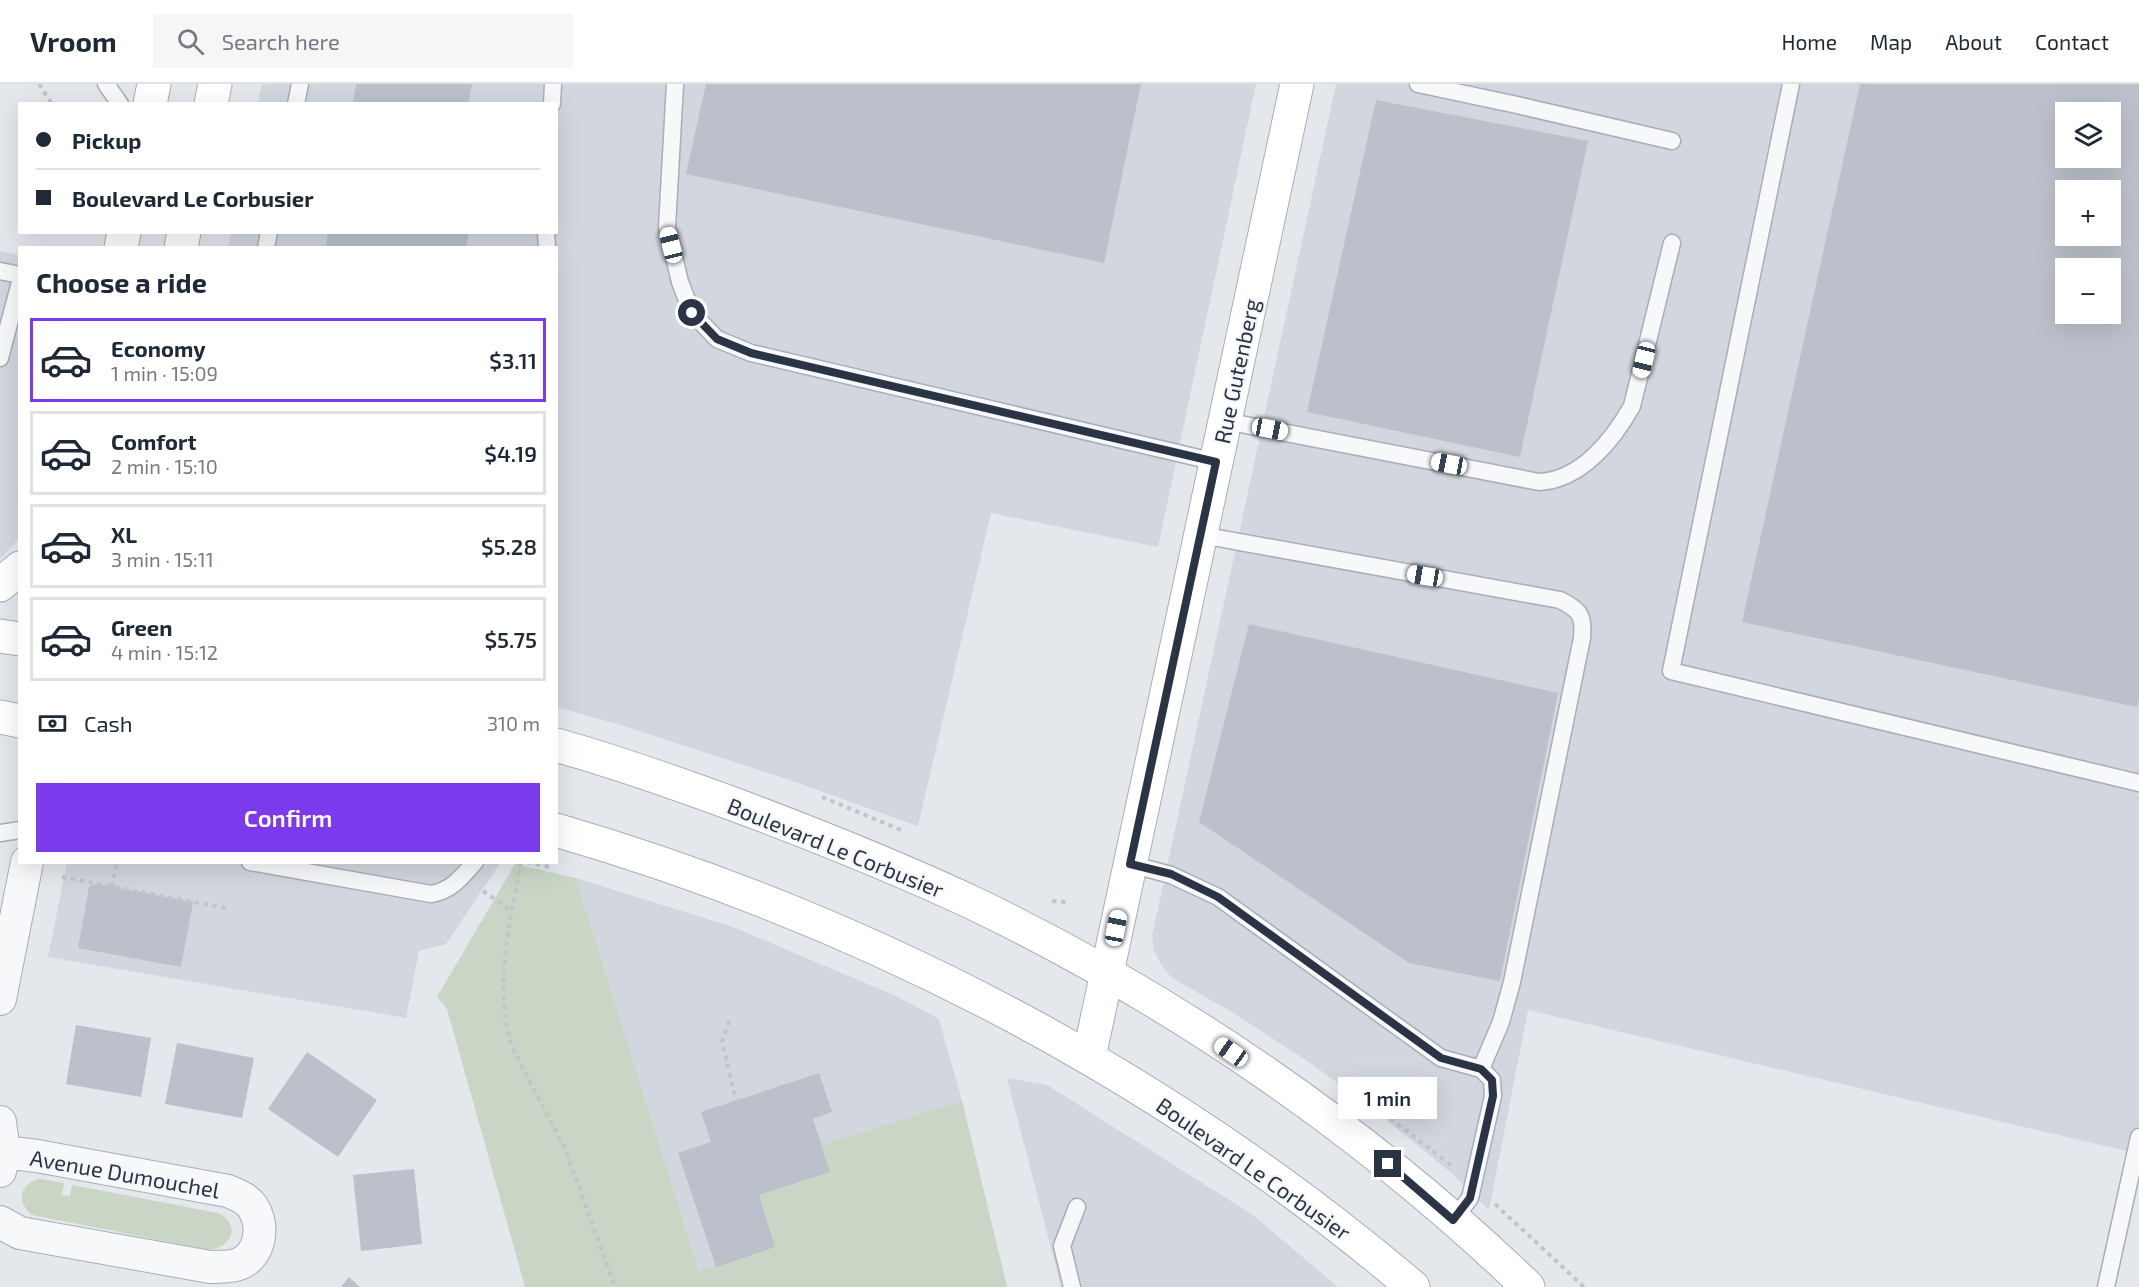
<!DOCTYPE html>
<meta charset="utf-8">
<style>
body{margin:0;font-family:"Exo 2",sans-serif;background:#f6f6f7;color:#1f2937;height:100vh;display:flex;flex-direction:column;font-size:22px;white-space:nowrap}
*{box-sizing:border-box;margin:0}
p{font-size:20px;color:#747a83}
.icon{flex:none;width:33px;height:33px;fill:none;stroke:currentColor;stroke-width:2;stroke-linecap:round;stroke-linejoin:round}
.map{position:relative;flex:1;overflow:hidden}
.side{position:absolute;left:18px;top:162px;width:540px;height:618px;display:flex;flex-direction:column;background:#fff;border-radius:0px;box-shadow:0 6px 24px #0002}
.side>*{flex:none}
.top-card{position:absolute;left:18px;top:18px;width:540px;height:132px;border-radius:0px;box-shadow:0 6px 24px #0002;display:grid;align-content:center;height:132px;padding:0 18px;background:#fff}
.fabs{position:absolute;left:2055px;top:18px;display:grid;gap:12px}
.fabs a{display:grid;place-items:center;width:66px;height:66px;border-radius:0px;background:#fff;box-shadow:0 6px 24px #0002;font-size:30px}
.end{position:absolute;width:27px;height:27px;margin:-14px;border:8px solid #2b3445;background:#fff;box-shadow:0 0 0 3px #fff}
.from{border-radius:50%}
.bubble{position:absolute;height:42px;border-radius:0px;background:#fff;box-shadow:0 6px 24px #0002;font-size:20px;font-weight:600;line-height:42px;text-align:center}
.car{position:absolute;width:18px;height:36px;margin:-18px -9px;border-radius:8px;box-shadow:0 0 4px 2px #0007;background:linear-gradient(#fff 24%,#345 0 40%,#fff 0 76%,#345 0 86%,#fff 0)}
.top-card b{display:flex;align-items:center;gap:21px;height:57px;font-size:22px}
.top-card b+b{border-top:2px solid #e0e1e3}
.top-card i{width:15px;height:15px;background:#1f2937}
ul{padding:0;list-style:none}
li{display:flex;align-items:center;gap:18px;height:84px;margin:0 12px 9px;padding:0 6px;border:3px solid #e0e1e3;border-radius:0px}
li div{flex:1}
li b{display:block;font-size:22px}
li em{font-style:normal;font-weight:600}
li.on{border-color:#7c3aed}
li>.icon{width:54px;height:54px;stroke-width:1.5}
h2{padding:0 18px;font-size:27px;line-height:72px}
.pay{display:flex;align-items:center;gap:15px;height:66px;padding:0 18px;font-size:22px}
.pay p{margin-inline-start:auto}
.action{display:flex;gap:12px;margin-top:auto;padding:12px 18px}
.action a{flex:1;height:69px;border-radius:0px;background:#7c3aed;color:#fff;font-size:24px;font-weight:600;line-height:69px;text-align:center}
header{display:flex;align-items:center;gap:36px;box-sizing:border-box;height:84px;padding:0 30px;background:#fff;border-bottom:2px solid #e0e1e3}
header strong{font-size:28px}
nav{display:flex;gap:33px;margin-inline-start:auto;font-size:21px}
.search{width:420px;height:54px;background:#f6f6f7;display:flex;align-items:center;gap:15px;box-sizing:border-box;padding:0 21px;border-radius:0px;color:#747a83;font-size:22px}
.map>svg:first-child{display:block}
.built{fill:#d2d6de;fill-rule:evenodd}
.green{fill:#c9d6c5}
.building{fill:#bbc0ca;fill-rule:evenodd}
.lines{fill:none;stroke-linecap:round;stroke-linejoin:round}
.lane-casing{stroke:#a9aeb7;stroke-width:19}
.street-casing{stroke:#a9aeb7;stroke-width:34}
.secondary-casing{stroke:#a9aeb7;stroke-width:35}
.path{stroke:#c2c5cb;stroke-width:4;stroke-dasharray:4.5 4.5;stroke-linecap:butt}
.lane{stroke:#f7f8fa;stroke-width:16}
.street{stroke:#f7f8fa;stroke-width:32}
.secondary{stroke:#fff;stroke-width:33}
.route{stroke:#2b3445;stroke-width:8}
.labels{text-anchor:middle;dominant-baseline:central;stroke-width:4.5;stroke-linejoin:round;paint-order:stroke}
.street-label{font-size:22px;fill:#2b3445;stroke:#f4f6f9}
</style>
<header>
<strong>Vroom</strong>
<div class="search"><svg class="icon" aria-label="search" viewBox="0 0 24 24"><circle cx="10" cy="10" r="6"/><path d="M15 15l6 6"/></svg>Search here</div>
<nav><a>Home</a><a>Map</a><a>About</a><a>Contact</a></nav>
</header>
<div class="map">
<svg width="2139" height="1203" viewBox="0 0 2139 1203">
<rect width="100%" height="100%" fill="#e4e7ec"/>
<path class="built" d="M262,0H1256L1158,463L991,429L918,742L784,694L617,640L557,623L556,164H228L231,148H556V20L258,19Z
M1336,0H2139V1070L1528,926L1489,1126L1455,1092L1378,1029L1309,978L1232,928L1172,894L1161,881L1154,866L1152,852ZM2066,28H2110V74H2066ZM2066,106H2110V152H2066ZM2066,184H2110V230H2066Z
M0,167L20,171L19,454L0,475Z
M67,779H500L446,860L419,867L406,934L48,873Z
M576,794L733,843L896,912L939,935L962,1017L1007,1203H704Z
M1007,994L1047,1001L1253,1131L1338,1203H1061Z"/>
<path class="green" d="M515,780L576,794L699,1187L775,1163L759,1111L830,1088L822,1061L962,1017L1007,1203H525L447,925L437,913Z
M40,1095L64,1099L62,1111L70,1112L72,1101L218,1129C240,1140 234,1162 210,1166L32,1131C16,1117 19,1100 40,1095Z"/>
<path class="building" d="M356,0H472L468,20H353Z
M706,0H1141L1104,179L686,90Z
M1860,0H2139V614L2137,623L1742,538ZM2066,28H2110V74H2066ZM2066,106H2110V152H2066ZM2066,184H2110V230H2066Z
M1376,16L1588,57L1520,373L1307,328Z
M328,148H469L466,164H326Z
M1249,540L1558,609L1500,897L1409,879L1199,738Z
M96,800L193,818L181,883L78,864L89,803Z
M76,941L151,954L141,1013L66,1000Z
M177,959L254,974L242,1034L165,1020Z
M307,968L377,1016L338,1073L268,1025Z
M819,989L832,1028L813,1035L830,1088L759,1111L775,1163L716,1183L678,1069L711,1058L701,1028Z
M414,1085L422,1160L361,1167L353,1091Z
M349,1193L360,1203H341Z"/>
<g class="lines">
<g class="lane-casing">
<path id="lane" d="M106,0L120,20
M675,0L667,143L680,198L692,229L717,255L751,269L1216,378
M1418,0L1517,21L1672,57
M1791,0L1671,587L2139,699
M296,20L300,0
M552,20L553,0
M546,148L547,164
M266,164L269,148
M0,187L20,191
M0,274L20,198
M1225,337L1539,398C1581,396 1613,356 1632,322L1672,159
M1201,451L1560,516C1580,526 1584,531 1582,554L1512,898L1501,938L1481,985
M0,749L20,746
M250,778L431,810C451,807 462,793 475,778
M1130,780L1171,791L1218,813L1441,974L1481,985L1492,996L1493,1012L1470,1114L1453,1136
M1072,1203L1062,1162L1077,1123
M2106,1203L2139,1053"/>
</g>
<g class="street-casing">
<path id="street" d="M0,915L27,778
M0,1038L4,1068L0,1087
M0,1138L20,1149L210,1183C220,1182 230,1184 239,1180C261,1171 265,1141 252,1122C246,1114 237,1111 228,1107L37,1072L4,1068"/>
</g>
<g class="secondary-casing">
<path id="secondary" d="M150,20L154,0
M211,20L215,0
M121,164L124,148
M181,164L184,148
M0,501L20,484
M0,552L20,555
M0,633L20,637
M556,661C620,679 682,701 744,724C821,753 898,784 973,819C1175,916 1367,1048 1528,1203
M556,746C871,838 1163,991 1413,1203
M1089,973L1297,0"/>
</g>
<path class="path" d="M39,0L52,20
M822,713L901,746
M521,778C510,837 492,910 514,967L566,1067L615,1203
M527,778L549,783
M62,793L226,824
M112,803L117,778
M483,807L512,827
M1052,817L1067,818
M729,937L722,958L736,1016
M1383,1029L1451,1081
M1495,1120L1584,1203"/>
<use href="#lane" class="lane"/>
<use href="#street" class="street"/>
<use href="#secondary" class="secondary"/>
</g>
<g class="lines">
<path class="route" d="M692,229L717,255L751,269L1216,378L1130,780L1171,790L1218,813L1441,974L1481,985L1492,996L1493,1012L1470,1114L1453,1136L1388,1080"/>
</g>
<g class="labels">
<g class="street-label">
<text transform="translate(1236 287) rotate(-78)">Rue Gutenberg</text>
<text transform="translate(836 763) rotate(22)">Boulevard Le Corbusier</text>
<text transform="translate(1254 1084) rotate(35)">Boulevard Le Corbusier</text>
<text transform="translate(125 1089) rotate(10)">Avenue Dumouchel</text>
</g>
</g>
</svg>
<div class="fabs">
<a><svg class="icon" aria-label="layers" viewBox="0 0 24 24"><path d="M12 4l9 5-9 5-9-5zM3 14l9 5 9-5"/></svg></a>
<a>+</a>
<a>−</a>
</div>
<i class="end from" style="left:692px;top:229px"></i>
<i class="end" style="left:1388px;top:1080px"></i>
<div class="bubble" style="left:1338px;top:993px;width:99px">1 min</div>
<i class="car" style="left:671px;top:161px;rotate:346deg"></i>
<i class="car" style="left:1644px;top:276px;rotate:194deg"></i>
<i class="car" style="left:1270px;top:345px;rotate:101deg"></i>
<i class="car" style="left:1449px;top:380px;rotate:281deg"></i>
<i class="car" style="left:1425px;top:492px;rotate:280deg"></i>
<i class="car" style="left:1116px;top:844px;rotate:11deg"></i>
<i class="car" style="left:1231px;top:968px;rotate:305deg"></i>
<div class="top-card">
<b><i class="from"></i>Pickup</b>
<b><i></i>Boulevard Le Corbusier</b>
</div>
<section class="side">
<h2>Choose a ride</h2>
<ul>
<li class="on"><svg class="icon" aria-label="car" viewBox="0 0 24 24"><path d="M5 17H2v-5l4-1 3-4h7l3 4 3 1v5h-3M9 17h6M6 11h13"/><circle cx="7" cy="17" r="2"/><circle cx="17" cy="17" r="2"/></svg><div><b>Economy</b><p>1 min · 15:09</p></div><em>$3.11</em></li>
<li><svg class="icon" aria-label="car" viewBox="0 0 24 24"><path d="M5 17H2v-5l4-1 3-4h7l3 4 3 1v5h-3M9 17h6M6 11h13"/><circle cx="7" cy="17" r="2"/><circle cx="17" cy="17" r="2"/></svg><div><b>Comfort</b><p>2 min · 15:10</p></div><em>$4.19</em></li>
<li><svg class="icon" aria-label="car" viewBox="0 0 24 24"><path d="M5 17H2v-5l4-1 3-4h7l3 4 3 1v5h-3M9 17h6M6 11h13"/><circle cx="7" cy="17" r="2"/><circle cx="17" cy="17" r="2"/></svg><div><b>XL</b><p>3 min · 15:11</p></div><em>$5.28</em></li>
<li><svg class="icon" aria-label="car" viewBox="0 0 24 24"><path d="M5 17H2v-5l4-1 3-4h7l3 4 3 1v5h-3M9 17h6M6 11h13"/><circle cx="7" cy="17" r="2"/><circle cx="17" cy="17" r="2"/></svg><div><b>Green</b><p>4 min · 15:12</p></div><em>$5.75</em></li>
</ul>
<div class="pay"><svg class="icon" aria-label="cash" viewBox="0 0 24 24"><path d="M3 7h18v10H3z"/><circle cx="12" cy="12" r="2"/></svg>Cash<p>310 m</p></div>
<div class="action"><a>Confirm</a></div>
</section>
</div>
